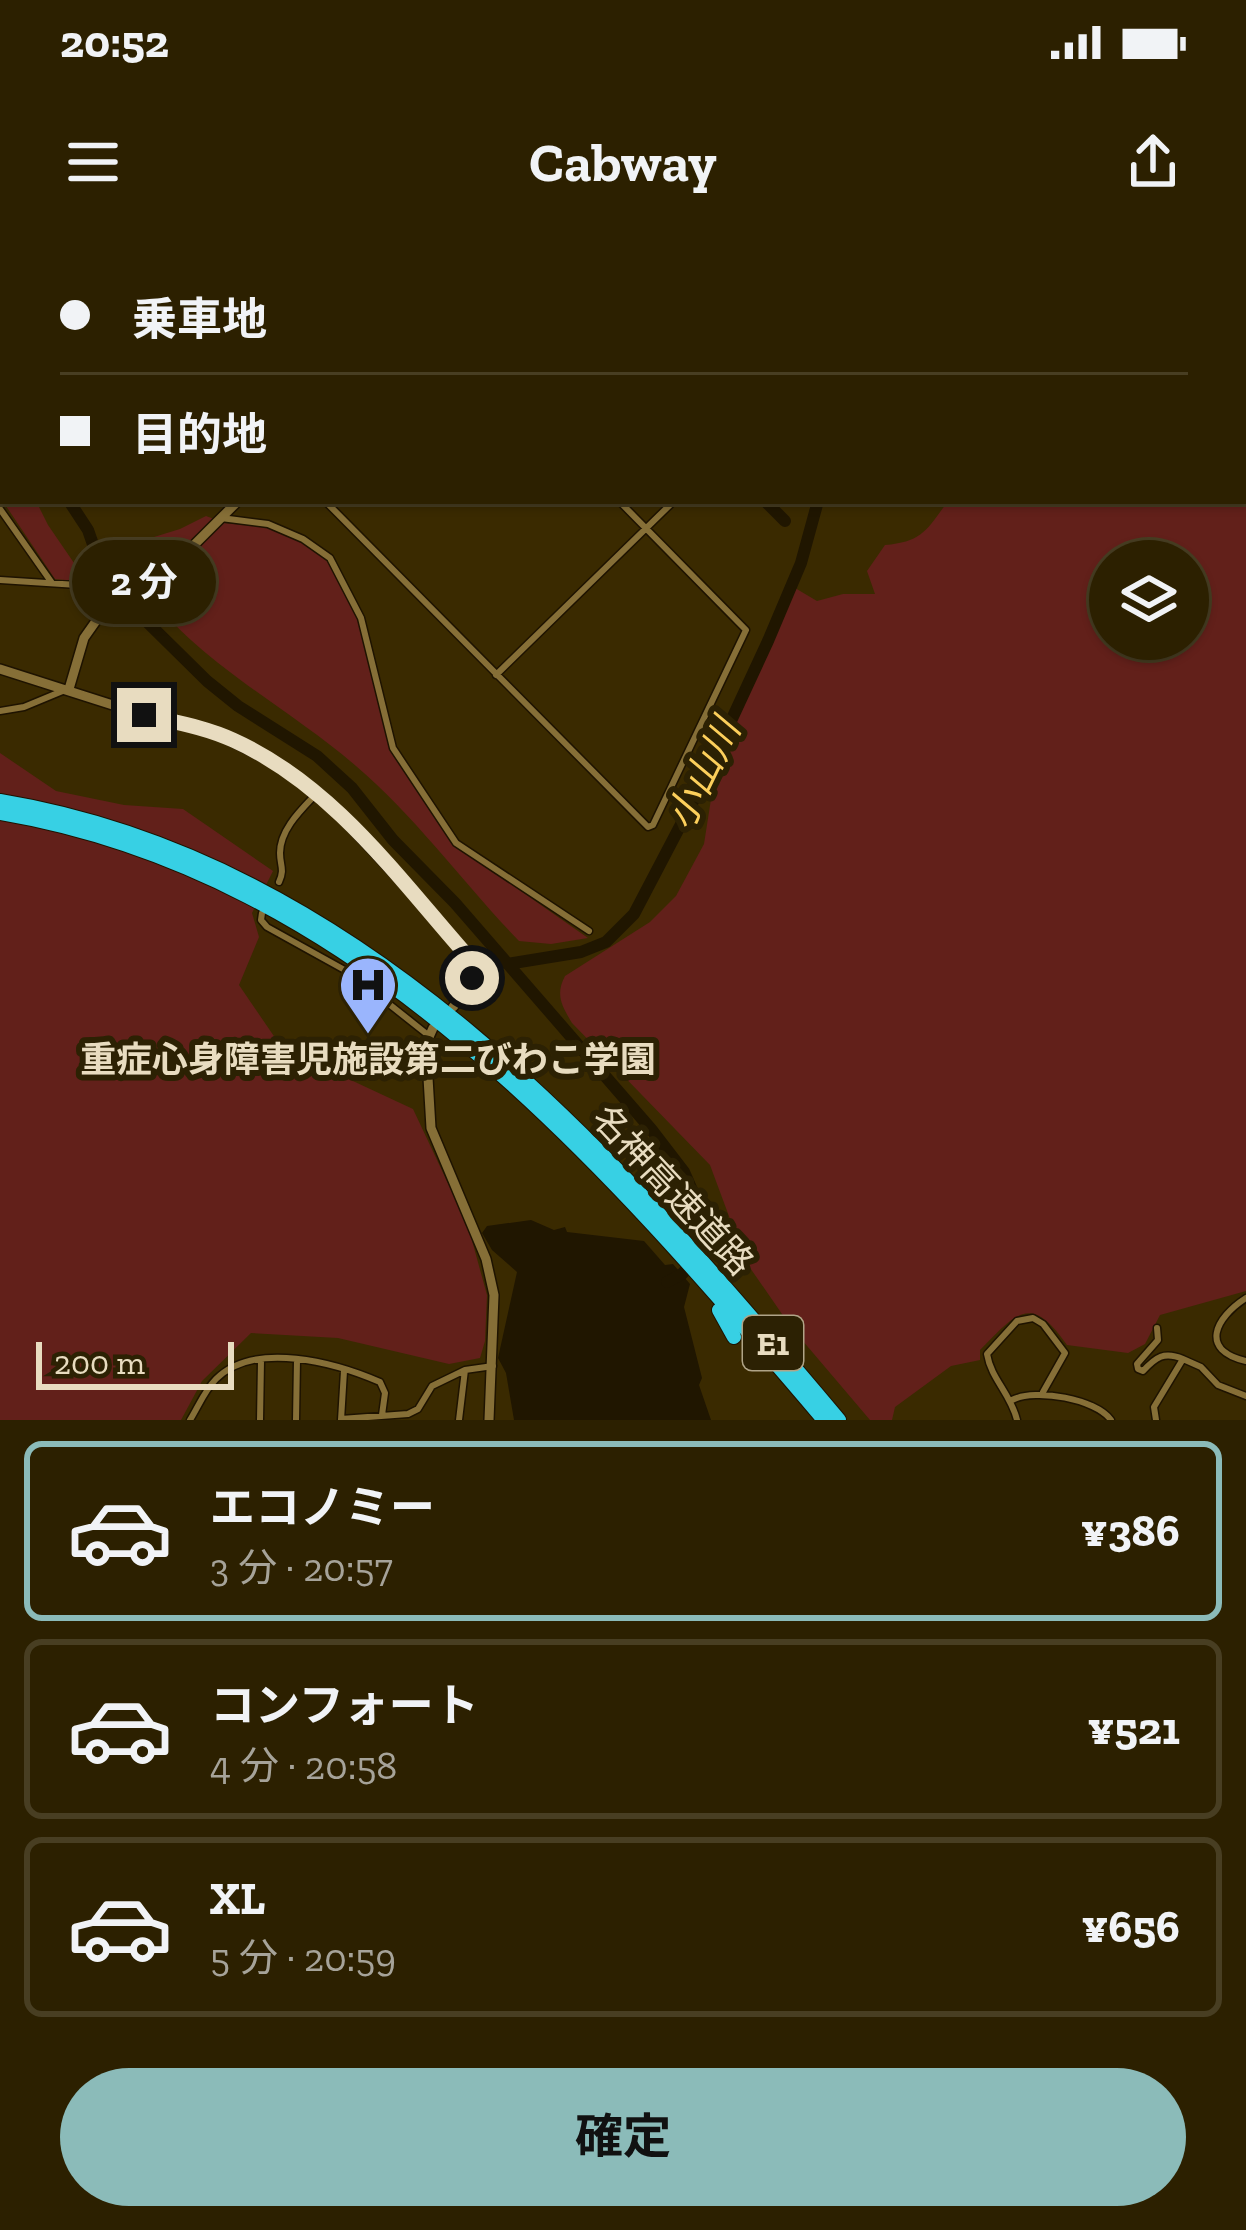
<!DOCTYPE html>
<html lang="ja">
<meta charset="utf-8">
<style>
body{margin:0;font-family:"Zilla Slab","Noto Sans JP",serif;background:#34280a;color:#f1f3f6;height:100vh;display:flex;flex-direction:column;font-size:45px;white-space:nowrap}
*{box-sizing:border-box;margin:0}
p{font-size:39px;color:#a6a399}
.icon{flex:none;width:66px;height:66px;fill:none;stroke:currentColor;stroke-width:2;stroke-linecap:round;stroke-linejoin:round}
.map{position:relative;height:1180px;overflow:hidden}
.side{display:flex;flex-direction:column;background:#2c2000;flex:1}
.side>*{flex:none}
.guide{position:absolute;left:0px;top:0px;width:1248px;height:264px;box-shadow:0 3px 9px #0004,0 0 0 3px #483e22;display:grid;align-content:center;height:264px;padding:0 60px;background:#2c2000}
.controls{position:absolute;left:1089px;top:300px;display:grid;gap:24px}
.controls a{display:grid;place-items:center;width:120px;height:120px;border-radius:50%;background:#2c2000;box-shadow:0 3px 9px #0004,0 0 0 3px #483e22;font-size:60px}
.scale{position:absolute;left:36px;bottom:30px;width:198px;box-sizing:border-box;padding-left:12px;border:6px solid #e8dcc0;border-top:0;font-size:33px;line-height:42px;white-space:nowrap;color:#e8dcc0;-webkit-text-stroke:9px #2c2103;paint-order:stroke}
.end{position:absolute;width:54px;height:54px;margin:-27px;border:15px solid #e8dcc0;background:#111;box-shadow:0 0 0 6px #111}
.from{border-radius:50%}
.bubble{position:absolute;height:84px;border-radius:42px;background:#2c2000;box-shadow:0 3px 9px #0004,0 0 0 3px #483e22;font-size:39px;font-weight:700;line-height:84px;text-align:center}
.guide b{display:flex;align-items:center;gap:42px;height:114px;font-size:45px}
.guide b+b{border-top:3px solid #483e22}
.guide i{width:30px;height:30px;background:#f1f3f6}
ul{padding:21px 0 0;list-style:none}
li{display:flex;align-items:center;gap:36px;height:180px;margin:0 24px 18px;padding:0 36px;border:6px solid #483e22;border-radius:18px}
li div{flex:1}
li b{display:block;font-size:45px}
li em{font-style:normal;font-weight:700}
li.on{border-color:#8bbbb9}
li>.icon{width:108px;height:108px;stroke-width:1.5}
.cta{display:flex;gap:24px;margin-top:auto;padding:24px 60px}
.cta a{flex:1;height:138px;border-radius:72px;background:#8bbbb9;color:#111;font-size:48px;font-weight:700;line-height:138px;text-align:center}
.status{display:flex;justify-content:space-between;align-items:center;height:84px;padding:0 60px;background:#2c2000;direction:ltr}
.status svg{height:33px;fill:currentColor}
header{display:flex;justify-content:space-between;align-items:center;height:156px;padding:0 60px;background:#2c2000;font-size:54px;font-weight:700}
.map>svg:first-child{display:block}
.green{fill:#62201a;fill-rule:evenodd}
.water{fill:#201600}
.lines{fill:none;stroke-linecap:round;stroke-linejoin:round}
.stream{stroke:#201600;stroke-width:3}
.river{stroke:#201600;stroke-width:12}
.minor-casing{stroke:#1e1300;stroke-width:9}
.tertiary-casing{stroke:#1e1300;stroke-width:12}
.secondary-casing{stroke:#1e1300;stroke-width:12}
.motorway-casing{stroke:#1e1300;stroke-width:16}
.minor{stroke:#866f37;stroke-width:6}
.tertiary{stroke:#866f37;stroke-width:9}
.secondary{stroke:#866f37;stroke-width:9}
.motorway{stroke:#37d0e4;stroke-width:14}
.route{stroke:#e8dcc0;stroke-width:15}
.labels{text-anchor:middle;dominant-baseline:central;stroke-width:12;stroke-linejoin:round;paint-order:stroke}
.shield{fill:#2c2103;stroke:#b0a487;stroke-width:3}
.shield-label{font-size:33px;font-weight:bold;fill:#e8dcc0}
.poi-label{font-size:36px;font-weight:bold;fill:#e8dcc0;stroke:#2c2103}
.street-label{font-size:36px;fill:#e8dcc0;stroke:#2c2103}
.water-label{font-size:39px;font-style:italic;fill:#fccf5b;stroke:#2c2103}
</style>
<div class="status"><b>20:52</b><svg viewBox="0 0 49 12"><path d="M0 12V9h3v3zM5 12V6h3v6zM10 12V3h3v9zM15 12V0h3v12zM26 1h20v11H26zM47 4h2v5h-2z"/></svg></div>
<header><svg class="icon" aria-label="menu" viewBox="0 0 24 24"><path d="M4 6h16M4 12h16M4 18h16"/></svg>Cabway<svg class="icon" aria-label="share" viewBox="0 0 24 24"><path d="M12 15V3M7 8l5-5 5 5M5 13v7h14v-7"/></svg></header>
<div class="map">
<svg width="1246" height="1180" viewBox="0 0 1246 1180">
<rect width="100%" height="100%" fill="#3a2a00"/>
<path class="green" d="M1131,0H1246V1051L1160,1075L1145,1104L1128,1113L1067,1105C1031,1053 1017,1072 980,1110V1120L951,1126L895,1167L892,1180H870L791,1087L746,1022L710,925L572,783C562,766 555,755 565,736L650,682L676,656L704,604L717,521L795,348L817,361L843,354H875L867,331L885,305C922,302 927,290 948,261H1245V3H1129ZM1110,321H1188V399H1110Z
M0,188L3,261H36L48,285L87,342L55,339L0,257Z
M206,276L214,279L190,304L141,341L137,342L115,309L180,289Z
M223,283L268,287L313,308L326,319L358,378L391,511L455,605L588,698L551,704L519,701C464,644 416,577 356,526C286,466 200,424 144,349Z
M0,513L56,551L124,565L183,569L273,631L252,673L259,697L239,745L282,808L413,869L468,986L487,1055L485,1101L480,1118L449,1124L338,1098L251,1093L202,1141L181,1180H0Z"/>
<path class="water" d="M531,980L554,990L565,987L567,992L644,1001L665,1025L673,1024L690,1044L684,1067L702,1138L699,1145L711,1180H514L506,1133L498,1118L517,1032L492,1010L482,993L487,986Z"/>
<g class="lines">
<path class="stream" d="M752,0L754,3"/>
<path class="river" d="M216,0L219,3
M886,3L890,0
M0,136L3,142
M69,261L88,290L97,316L137,372L207,441L238,466L317,516L352,548L393,600L455,663L651,889L684,932L698,964L706,998L703,1012L682,1034L667,1042
M765,261L785,281
M507,724L581,712L606,702L634,674L699,550L768,401L801,323L818,261"/>
<g class="minor-casing">
<path id="minor" d="M69,0L72,3
M520,2L523,3
M488,3L489,0
M596,3L598,0
M638,3L639,0
M681,3L684,0
M939,3L943,0
M1118,3L1120,0
M325,261L648,587L653,585L746,390L619,261
M0,269L52,343
M221,278L268,284L303,299L330,318L361,378L393,508L456,603L589,691
M0,340L93,346L112,368
M496,435L674,261
M0,471L24,467L65,450
M279,642C285,629 280,626 280,613C280,589 302,569 317,553
M262,673L261,680L267,687L350,733L428,795
M1246,1058C1215,1078 1199,1110 1246,1121
M1157,1088L1158,1100L1137,1124L1138,1129L1143,1131C1156,1117 1164,1111 1183,1119
M1012,1160C1036,1148 1096,1159 1111,1180
M341,1179L408,1174L418,1169L432,1146L465,1130L493,1126
M190,1180C198,1167 205,1150 216,1139C255,1100 336,1123 380,1142L385,1153L382,1175
M260,1180L261,1121
M296,1180L297,1120
M341,1180L344,1131
M459,1180L465,1130
M1017,1180C1011,1154 991,1139 987,1114L1017,1081L1033,1078L1043,1084L1065,1113L1043,1152
M1156,1180L1154,1167L1183,1119L1201,1127L1218,1145L1246,1156"/>
</g>
<g class="tertiary-casing">
<path id="tertiary" d="M0,429L144,475L216,493L277,524L327,561L429,671L469,718L471,746L453,767
M69,449L84,398L96,381L192,307L238,261
M433,788L426,804L431,888L486,1019L494,1055L489,1180"/>
</g>
<g class="secondary-casing">
<path id="secondary" d="M455,0L463,3
M852,3L857,0"/>
</g>
<g class="motorway-casing">
<path id="motorway" d="M0,561C362,621 615,914 839,1180
M0,573C356,633 602,919 824,1180
M719,1070L734,1097"/>
</g>
<use href="#minor" class="minor"/>
<use href="#tertiary" class="tertiary"/>
<use href="#secondary" class="secondary"/>
<use href="#motorway" class="motorway"/>
</g>
<g class="lines">
<path class="route" d="M144,475C174,482 205,487 233,500C333,545 399,639 469,718L472,738"/>
</g>
<defs>
<g id="hospital-pin" transform="scale(3)"><path d="M0 17L-7.5 6A9.5 9.5 0 1 1 7.5 6Z" fill="#9ab5fd" stroke="#2c2103"/><path d="M-5-5h3v3.5h4V-5h3V5h-3V1.5h-4V5h-3Z" fill="#111"/></g>
</defs>
<g fill-rule="evenodd">
<use href="#hospital-pin" x="368" y="745"/>
</g>
<g class="labels">
<rect class="shield" x="743" y="1076" width="60" height="54" rx="9"/>
<g class="shield-label">
<text x="773" y="1103">E1</text>
</g>
<g class="poi-label">
<text x="368" y="819">重症心身障害児施設第二びわこ学園</text>
</g>
<g class="street-label">
<text transform="translate(673 950) rotate(47)">名神高速道路</text>
</g>
<g class="water-label">
<text transform="translate(703 534) rotate(-64)">小山川</text>
</g>
</g>
</svg>
<div class="controls">
<a><svg class="icon" aria-label="layers" viewBox="0 0 24 24"><path d="M12 4l9 5-9 5-9-5zM3 14l9 5 9-5"/></svg></a>
</div>
<div class="scale">200 m</div>
<i class="end from" style="left:472px;top:738px"></i>
<i class="end" style="left:144px;top:475px"></i>
<div class="bubble" style="left:72px;top:300px;width:144px">2 分</div>
<div class="guide">
<b><i class="from"></i>乗車地</b>
<b><i></i>目的地</b>
</div>
</div>
<section class="side">
<ul>
<li class="on"><svg class="icon" aria-label="car" viewBox="0 0 24 24"><path d="M5 17H2v-5l4-1 3-4h7l3 4 3 1v5h-3M9 17h6M6 11h13"/><circle cx="7" cy="17" r="2"/><circle cx="17" cy="17" r="2"/></svg><div><b>エコノミー</b><p>3 分 · 20:57</p></div><em>¥386</em></li>
<li><svg class="icon" aria-label="car" viewBox="0 0 24 24"><path d="M5 17H2v-5l4-1 3-4h7l3 4 3 1v5h-3M9 17h6M6 11h13"/><circle cx="7" cy="17" r="2"/><circle cx="17" cy="17" r="2"/></svg><div><b>コンフォート</b><p>4 分 · 20:58</p></div><em>¥521</em></li>
<li><svg class="icon" aria-label="car" viewBox="0 0 24 24"><path d="M5 17H2v-5l4-1 3-4h7l3 4 3 1v5h-3M9 17h6M6 11h13"/><circle cx="7" cy="17" r="2"/><circle cx="17" cy="17" r="2"/></svg><div><b>XL</b><p>5 分 · 20:59</p></div><em>¥656</em></li>
</ul>
<div class="cta"><a>確定</a></div>
</section>
